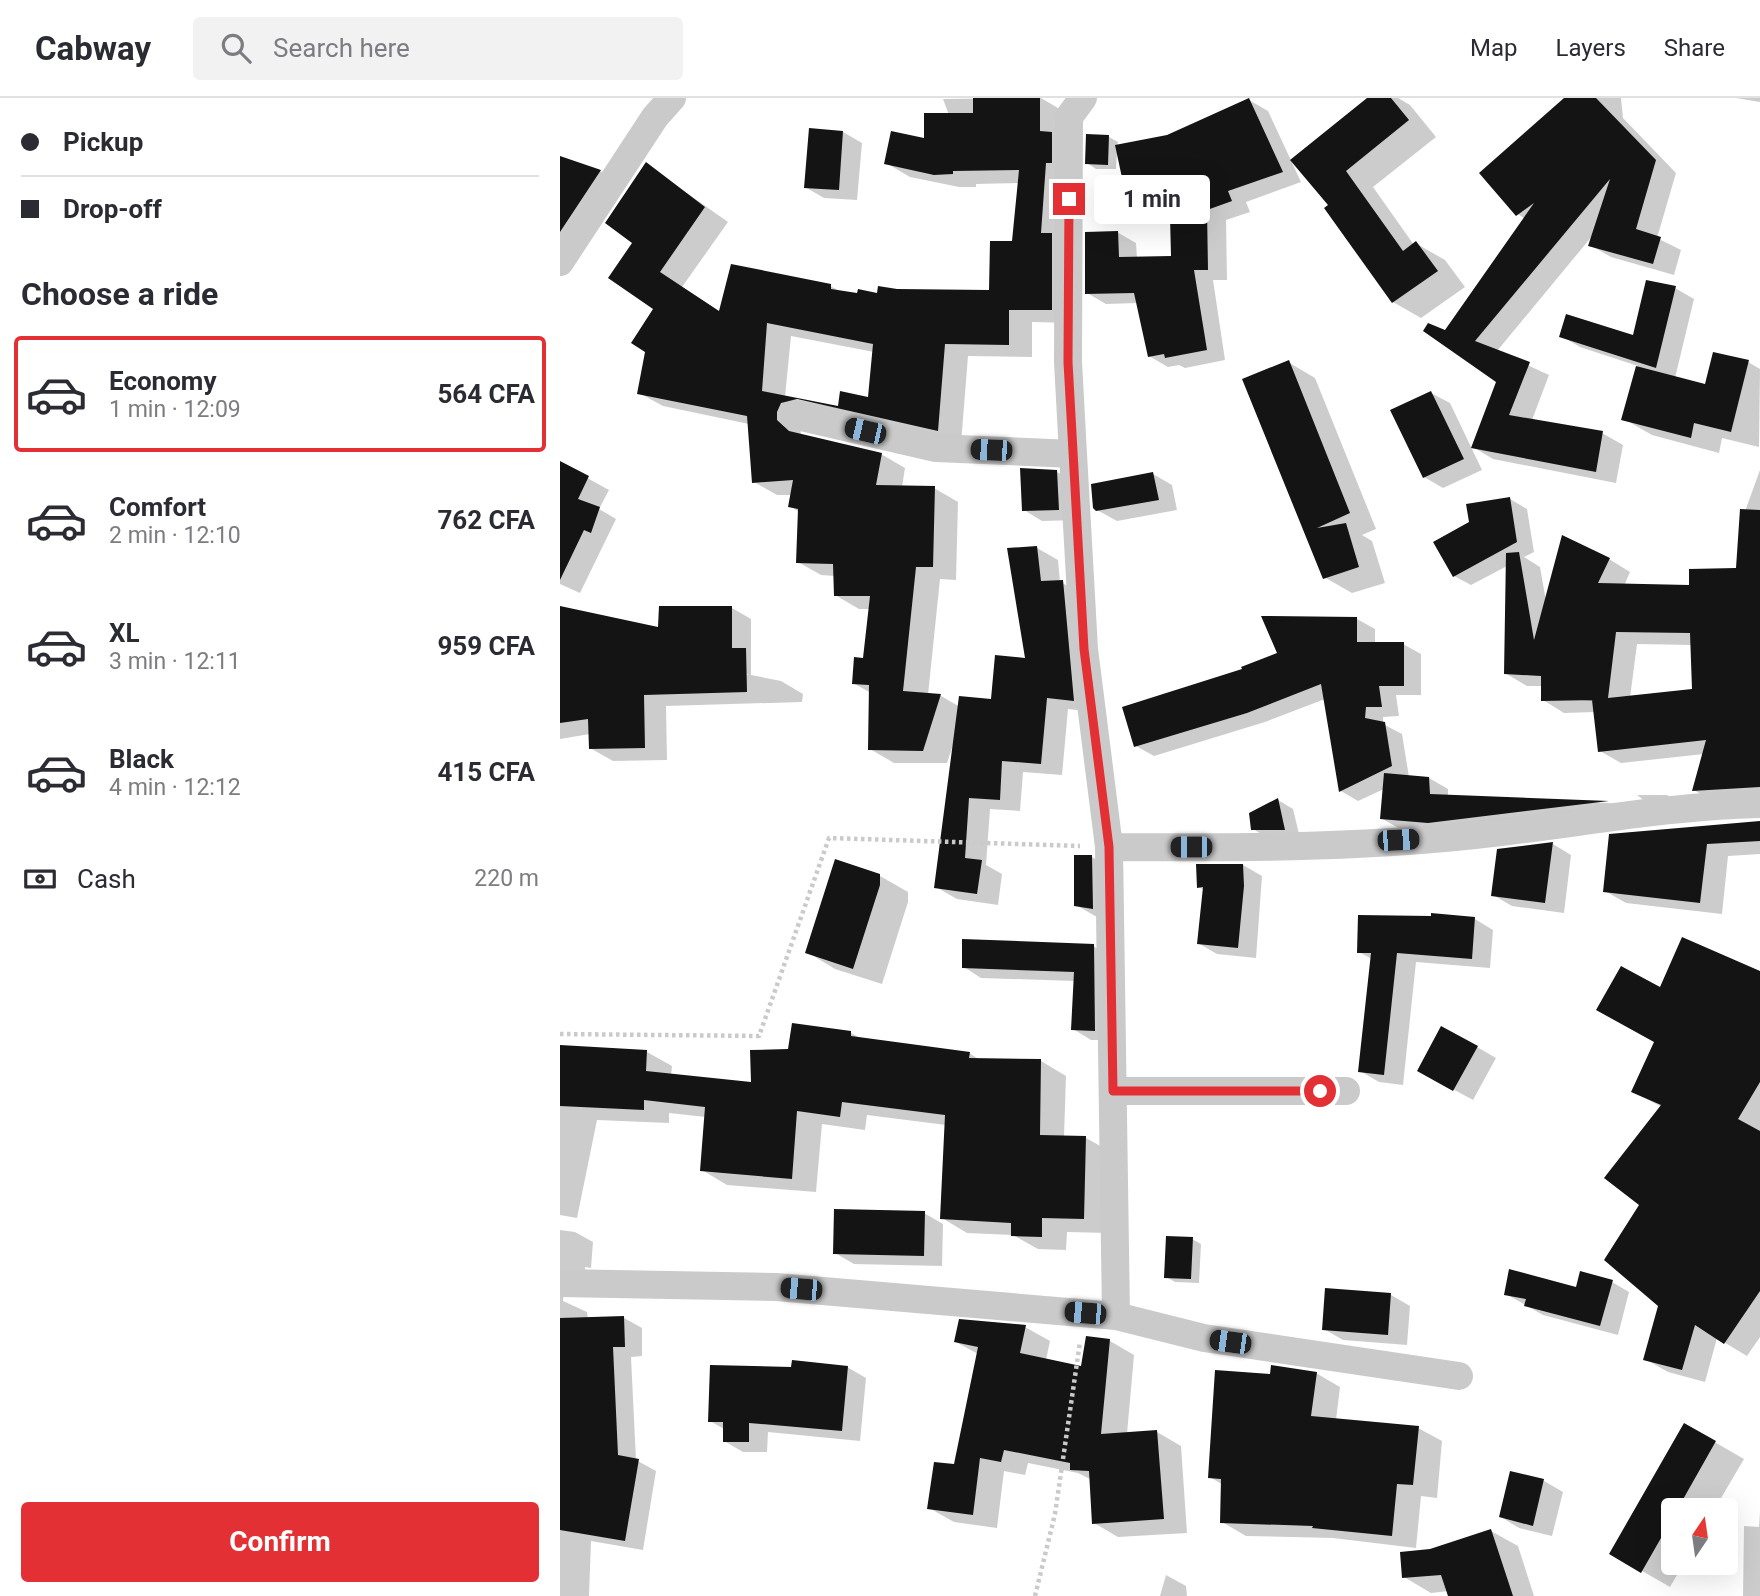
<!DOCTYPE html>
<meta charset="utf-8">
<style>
body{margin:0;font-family:Roboto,sans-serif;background:#f2f2f3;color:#2b2b33;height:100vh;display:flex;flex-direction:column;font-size:26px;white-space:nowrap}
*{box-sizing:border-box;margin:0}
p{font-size:23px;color:#7c7c81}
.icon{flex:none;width:38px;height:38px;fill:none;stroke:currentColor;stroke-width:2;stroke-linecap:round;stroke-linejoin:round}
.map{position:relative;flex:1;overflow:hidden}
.details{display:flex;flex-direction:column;background:#fff;width:560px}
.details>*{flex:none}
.top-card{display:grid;align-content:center;height:154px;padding:0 21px;background:#fff}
.needle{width:46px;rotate:13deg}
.tools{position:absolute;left:1101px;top:1400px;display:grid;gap:14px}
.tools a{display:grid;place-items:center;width:77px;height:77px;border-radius:7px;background:#fff;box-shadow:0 7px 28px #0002;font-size:35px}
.end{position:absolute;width:32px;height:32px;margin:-16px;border:9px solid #e33034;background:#fff;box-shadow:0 0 0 4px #fff}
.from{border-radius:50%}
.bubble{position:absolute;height:49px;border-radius:7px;background:#fff;box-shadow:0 7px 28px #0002;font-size:23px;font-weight:700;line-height:49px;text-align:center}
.car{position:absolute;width:21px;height:42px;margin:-21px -10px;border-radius:9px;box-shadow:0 0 5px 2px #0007;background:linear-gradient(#222 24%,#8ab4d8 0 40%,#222 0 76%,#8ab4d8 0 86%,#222 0)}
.top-card b{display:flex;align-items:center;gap:24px;height:66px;font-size:26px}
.top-card b+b{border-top:2px solid #e1e1e2}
.top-card i{width:18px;height:18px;background:#2b2b33}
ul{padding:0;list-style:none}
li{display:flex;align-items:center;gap:21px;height:116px;margin:0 14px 10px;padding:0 7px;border:4px solid transparent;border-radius:7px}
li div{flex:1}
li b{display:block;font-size:26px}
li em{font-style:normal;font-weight:700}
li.selected{border-color:#e33034}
li>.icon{width:63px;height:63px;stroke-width:1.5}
h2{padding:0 21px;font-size:32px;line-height:84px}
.pay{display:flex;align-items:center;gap:18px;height:77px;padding:0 21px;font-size:26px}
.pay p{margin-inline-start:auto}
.action{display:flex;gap:14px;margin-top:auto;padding:14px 21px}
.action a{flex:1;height:80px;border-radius:7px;background:#e33034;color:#fff;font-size:28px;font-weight:700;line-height:80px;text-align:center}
header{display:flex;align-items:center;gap:42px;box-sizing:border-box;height:98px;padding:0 35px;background:#fff;border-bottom:2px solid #e1e1e2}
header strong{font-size:33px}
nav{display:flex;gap:38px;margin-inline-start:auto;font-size:24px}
.search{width:490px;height:63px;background:#f2f2f3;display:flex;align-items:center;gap:18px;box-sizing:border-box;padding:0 24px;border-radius:7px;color:#7c7c81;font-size:26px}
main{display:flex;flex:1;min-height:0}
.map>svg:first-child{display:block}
.shadow{fill:#0003;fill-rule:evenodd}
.building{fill:#141414;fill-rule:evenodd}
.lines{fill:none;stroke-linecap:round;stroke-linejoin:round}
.path{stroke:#cacaca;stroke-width:4.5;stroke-dasharray:3.5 3.5;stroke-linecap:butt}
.minor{stroke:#cacaca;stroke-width:28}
.route{stroke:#e33034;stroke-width:9}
</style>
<header>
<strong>Cabway</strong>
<div class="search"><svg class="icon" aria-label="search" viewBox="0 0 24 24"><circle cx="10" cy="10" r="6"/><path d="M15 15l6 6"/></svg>Search here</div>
<nav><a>Map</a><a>Layers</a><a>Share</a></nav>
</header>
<main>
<section class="details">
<div class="top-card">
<b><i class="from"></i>Pickup</b>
<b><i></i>Drop-off</b>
</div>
<h2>Choose a ride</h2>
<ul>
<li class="selected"><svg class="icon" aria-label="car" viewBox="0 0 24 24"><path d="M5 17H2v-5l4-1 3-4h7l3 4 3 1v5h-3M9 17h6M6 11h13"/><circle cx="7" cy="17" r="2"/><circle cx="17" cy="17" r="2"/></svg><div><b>Economy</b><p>1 min · 12:09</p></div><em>564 CFA</em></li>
<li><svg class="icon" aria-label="car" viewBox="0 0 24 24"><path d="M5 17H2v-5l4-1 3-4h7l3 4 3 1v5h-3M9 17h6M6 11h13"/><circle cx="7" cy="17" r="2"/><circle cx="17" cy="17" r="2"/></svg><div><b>Comfort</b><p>2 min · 12:10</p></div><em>762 CFA</em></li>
<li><svg class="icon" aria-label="car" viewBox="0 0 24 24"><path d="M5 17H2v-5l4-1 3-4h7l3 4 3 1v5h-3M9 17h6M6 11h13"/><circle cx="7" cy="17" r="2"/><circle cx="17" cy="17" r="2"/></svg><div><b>XL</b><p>3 min · 12:11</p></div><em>959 CFA</em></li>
<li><svg class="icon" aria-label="car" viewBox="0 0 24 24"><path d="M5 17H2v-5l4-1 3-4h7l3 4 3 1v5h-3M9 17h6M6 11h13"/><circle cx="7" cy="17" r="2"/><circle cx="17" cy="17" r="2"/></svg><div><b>Black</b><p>4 min · 12:12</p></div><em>415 CFA</em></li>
</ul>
<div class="pay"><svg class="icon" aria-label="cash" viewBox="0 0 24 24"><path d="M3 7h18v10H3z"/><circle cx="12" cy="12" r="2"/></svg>Cash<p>220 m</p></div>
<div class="action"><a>Confirm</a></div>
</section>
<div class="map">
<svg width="1200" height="1498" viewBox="0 0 1200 1498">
<rect width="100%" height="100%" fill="#fff"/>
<path class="shadow" d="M481,0L503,13L515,225L472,224V259L408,258L401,346L240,328L241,338L321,356L345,370L342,389L374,390L398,404L396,482L380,481L368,597L381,598L400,609L433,603L467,562L477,450L498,462L500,484L524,496L534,614L508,611L502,677L463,674L460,713L430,711L426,767L442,776L438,807L397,801L376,789L393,647L387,665H334L310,651L311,595L293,585L305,562L310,511H299L275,497V478L261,477L238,464L239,414L230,408L232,397H217L194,384L189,326L103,308L79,295L96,211L74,145L87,67L168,124L122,189L160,214L270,188L282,194L318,197L336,193L431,194L454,145L459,85L416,86V89H399L350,79L326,65L365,42L389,17L383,1ZM231,238L314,254L310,301L279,310L225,299Z
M810,0H838L850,7L876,39L813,89L854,147L857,146L885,162L905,189L861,220L833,204L770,108Z
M1007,0H1061L1063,20L1116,75L1097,140L1121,152L1114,177L1051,159L1030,147L1033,137L937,253L989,277L972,322L1042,335L1063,347L1056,385L933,361L913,349L938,284L886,234L965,121L958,116Z
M1176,0H1200V4Z
M689,2L708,13L741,84L686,104L690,114L666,122L667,182H653L665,262L625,270L619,267L608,269L589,258L578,205L546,206L527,195L557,134L576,145L577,160L613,159L611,93L584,99L565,88L557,55L556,71H536L527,65L549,39L558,44L557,49L608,38Z
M283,34L302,45L297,102L264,100L245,89Z
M0,60L40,73L60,85L0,157Z
M1115,190L1134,201L1115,280L1146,288L1188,264L1200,271L1199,349L1162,340L1159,355L1092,337L1064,321L1078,268L1020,249L1001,238L1074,239Z
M728,264L755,280L816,431L802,437L812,443L825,485L792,495L764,479Z
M871,295L890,305L922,372L883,390L864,379Z
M0,365L49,392L39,411L56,421L20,495L0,486Z
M1200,372V702L1155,705L1134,692L1144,656L1061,665L1040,653L1035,614L1004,615L983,602V588H967L945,575L947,468L911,487L894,478L950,401L967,411L974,454L964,459L980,469L986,503L1049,461L1070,474L1064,488H1131L1177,471L1180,427ZM1077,546L1132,547L1134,593L1070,600Z
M497,374L516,385L518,422L482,423L464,412Z
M593,376L612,387L617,412L557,423L537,412Z
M101,510H172L191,521V577L221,583L243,596L242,604L106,608L107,662L53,663L30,650V636L0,641V545L12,544L189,577L119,542Z
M797,521L815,531V546H843L861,556V597H836L839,618L823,619V626L842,636L849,679L869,680L888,691V699L1049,705L1064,713L840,731L821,720L824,691L798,703L781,693L765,601L705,624L594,658L576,648L684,572Z
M1077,697H1107L1113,701L1086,704Z
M718,702L733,711L740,740H708L693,731Z
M1200,724V756L1168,758L1162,816L1066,805L1045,793L1051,738Z
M993,746L1011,757L1004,815L952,808L933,797Z
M532,759L551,770L552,821L535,818L516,807Z
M683,767L702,778L696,860L657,856L638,845L644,792L639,789Z
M320,778L348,794V804L322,886L275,871L247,854Z
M915,821L933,832L930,870L856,864L843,987L819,984L800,973L812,861L799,854Z
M533,848L551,858L552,942H531L513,931L515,883L421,880L404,869Z
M1200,875V1239L1187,1258L1157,1240L1145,1284L1108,1274L1085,1261L1100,1207L1082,1107L1102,1009L1073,994L1096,943L1101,891Z
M291,935L302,941L409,955L420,962L481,963L506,978L504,1039L526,1040L551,1054L548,1135L507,1134L506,1152L478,1151L453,1137L407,1135L382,1120L386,1027L307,1017L305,1032L262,1026L256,1094L167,1087L142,1072L146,1019L109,1015V1025L37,1022L17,1120L0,1117V949L87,954L112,968L111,978L193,986L230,953Z
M917,949L936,960L913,1002L878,983Z
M364,1115L383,1126L382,1168L294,1166L275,1155Z
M0,1132L15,1134L33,1144L31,1170L25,1169L26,1178L4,1186L3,1203L27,1214L28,1221L64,1220L82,1230V1258L71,1259L76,1362L96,1373L83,1452L31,1443L29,1498H0Z
M632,1141L641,1146L639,1185L615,1184L606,1179Z
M1052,1184L1069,1194L1058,1237L983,1217L946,1196L1017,1191Z
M831,1197L850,1208L847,1247L783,1242L764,1231Z
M465,1229L490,1243L486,1262L522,1270L550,1243L574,1257L567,1336L597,1334L621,1348L627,1435L558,1439L534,1425L532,1382L518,1375L468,1365L465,1377L444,1373L437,1430L394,1424L369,1410L395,1368L418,1256L396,1244Z
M287,1269L306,1280L300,1343L208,1334L207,1354H183L164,1343V1331L150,1323Z
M756,1275L780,1289L776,1322L858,1330L882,1343L877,1400L861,1398L856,1450L773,1440L686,1438L662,1424L663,1387L650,1379Z
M1125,1327L1184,1361L1154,1412H1113V1465H1124L1110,1489L1051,1455Z
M951,1375L984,1383L1003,1394L992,1438L959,1430L941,1419Z
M1200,1414V1498H1183L1184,1428L1199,1429Z
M931,1433L958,1448L974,1498H890L889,1493L871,1495L844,1479L870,1453Z
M606,1477L626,1488L627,1498H600Z"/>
<path class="building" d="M413,0H480V33L492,34V65H486L481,135H492V212H449V247L385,246L378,333L237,301L221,305L217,314V322L229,333L322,355L316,387L375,388L373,469H356L343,593L381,596L363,653L308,652L309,587L292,586L294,559L303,560L310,498H274L273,466L236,465L238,411L228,409L233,382L192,385L187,318L77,296L85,254L71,245L93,211L48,180L72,145L45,125L86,64L145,109L100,174L159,213L171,166L271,186V191L297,195L298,191L317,195L318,188L337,191L429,192L430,143H452L459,72L393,73V76L374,77L324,66L331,33L364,40V15H413ZM207,225L313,246L308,299L280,293L278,308L202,293Z
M689,0L723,74L668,93L672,103L647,112L648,172H634L647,252L605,260L604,256L588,259L574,195L525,196V134L558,133L559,159L611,158L609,79L564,89L555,47L607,37Z
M807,0H831L849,22L786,73L843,153L856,143L878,173L832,205L764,110L768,107L730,62Z
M1004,0H1036L1096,62L1076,131L1101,139L1093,166L1028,148L1050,81L915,243L970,264L949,317L1043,333L1036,374L911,350L936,284L863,233L868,225L885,232L974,105L956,118L919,75Z
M249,30L283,33L279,92L244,90Z
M526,36L549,37L548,67L525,66Z
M0,58L41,72L0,134Z
M1086,182L1116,188L1096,270L999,239L1006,216L1073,237Z
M1153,254L1189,262L1171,334L1134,325L1131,340L1061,322L1076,268L1145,286Z
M729,262L790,415L757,430L786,425L799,469L763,481L682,281Z
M871,293L904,361L863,380L830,312Z
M0,363L29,378L18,401L40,409L31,435L24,432L0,482Z
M460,370L497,372L499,412L462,413Z
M593,374L599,402L536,413L533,410L531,386Z
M950,399L957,444L893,479L873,444L909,424L906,406Z
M1180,411L1200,412V689L1132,693L1146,642L1038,654L1032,602H1036L981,603V578L944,576L946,455L959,454L974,542L1002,437L1050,460L1038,485L1129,487V471L1176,470ZM1056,534L1130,535L1132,591L1048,600Z
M477,448L481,483L503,482L514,603L487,600L481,666L442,663L440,702L409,700L405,760L422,762L417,796L374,790L399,598L431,601L435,557L465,560L447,450Z
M0,508L98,529L99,508H172V550H186L187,594L84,597L85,650L29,651L28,621L0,625Z
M701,518L797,519V544H844V588H819L822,609H806L805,620L825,624L832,668L779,694L761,586L687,615L574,649L562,609L682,571L681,569L717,555Z
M824,675L869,679L870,696L1049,703L868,725L820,721Z
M718,700L725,732H691L689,715Z
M1200,723V743L1147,746L1140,805L1043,794L1049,736Z
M993,744L985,805L931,798L937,751Z
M514,757H532L533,811L514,808Z
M275,761L320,776V787L293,871L245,855Z
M636,766H683L684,788L678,850L637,846L643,789L637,790Z
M871,815L915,819L912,861L837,855L824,977L798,974L811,855H797L798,817L871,818Z
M1122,839L1200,873V984L1178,1021L1200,1033V1193L1164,1246L1135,1227L1122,1272L1083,1262L1098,1208L1044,1162L1079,1107L1044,1080L1101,1007L1071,994L1094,944L1036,912L1061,868L1100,889Z
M402,841L534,846L535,933L511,932L514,874L402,870Z
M232,925L291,933V938L410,954L409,960L481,961L480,1037L526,1038L524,1121L482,1120V1139L451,1138V1125L380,1121L385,1017L282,1004L280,1019L237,1013L232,1081L140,1073L145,1009L84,1002V1012L0,1008V947L87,952L86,973L191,984L190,952L228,951Z
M881,928L918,948L893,993L857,973Z
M274,1111L365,1113L364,1158L273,1156Z
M606,1138L633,1139L631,1181L604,1180Z
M949,1171L1016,1189L1020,1173L1053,1182L1040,1228L964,1208L966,1201L944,1197Z
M765,1190L831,1195L828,1237L762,1232Z
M64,1218L65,1249H53L58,1357L79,1361L65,1443L0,1432V1220Z
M399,1221L466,1227L460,1255L521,1268L526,1238L550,1241L541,1336L597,1332L604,1421L532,1426L529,1373L510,1372V1365L444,1352L441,1364L420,1360L413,1417L367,1411L374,1364L394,1366L418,1249L394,1244Z
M232,1262L288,1268L282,1333L189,1325V1344H163V1324H148L150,1267L231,1269Z
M711,1267L757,1274L751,1318L859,1328L853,1387L837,1386L832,1438L752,1430L753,1428L660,1425L661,1381L648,1380L655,1272L710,1276Z
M1124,1325L1156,1343L1117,1412H1113V1419L1081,1475L1049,1456Z
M950,1373L984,1381L973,1428L939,1419Z
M931,1431L953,1498H888L881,1477L842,1480L840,1454L870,1451Z"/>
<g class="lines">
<path class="path" d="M0,936L199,938L269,740L520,748
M475,1498L495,1416L520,1244"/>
<path class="minor" d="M523,0L509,19L508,264L513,356L524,551L549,749L556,1218
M0,164L95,19L112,0
M233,317L376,350L513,356
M549,749C671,750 794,750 915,737C1011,727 1104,708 1200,706
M553,993H786
M0,1185L216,1189L556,1218L644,1240L899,1278"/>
</g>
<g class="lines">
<path class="route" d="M509,101L508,264L524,551L549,749L553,993H760"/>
</g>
</svg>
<div class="tools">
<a><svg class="needle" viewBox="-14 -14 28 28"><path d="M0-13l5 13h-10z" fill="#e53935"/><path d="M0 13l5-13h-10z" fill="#7c7c81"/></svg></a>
</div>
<i class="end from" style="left:760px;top:993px"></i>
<i class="end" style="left:509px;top:101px"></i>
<div class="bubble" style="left:534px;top:77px;width:116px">1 min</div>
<i class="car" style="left:305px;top:333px;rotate:283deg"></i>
<i class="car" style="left:431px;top:352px;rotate:272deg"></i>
<i class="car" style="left:838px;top:742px;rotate:87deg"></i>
<i class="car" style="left:631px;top:749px;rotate:270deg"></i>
<i class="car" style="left:241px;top:1191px;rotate:275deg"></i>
<i class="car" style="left:525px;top:1215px;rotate:275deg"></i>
<i class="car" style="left:670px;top:1244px;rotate:278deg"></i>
</div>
</main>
